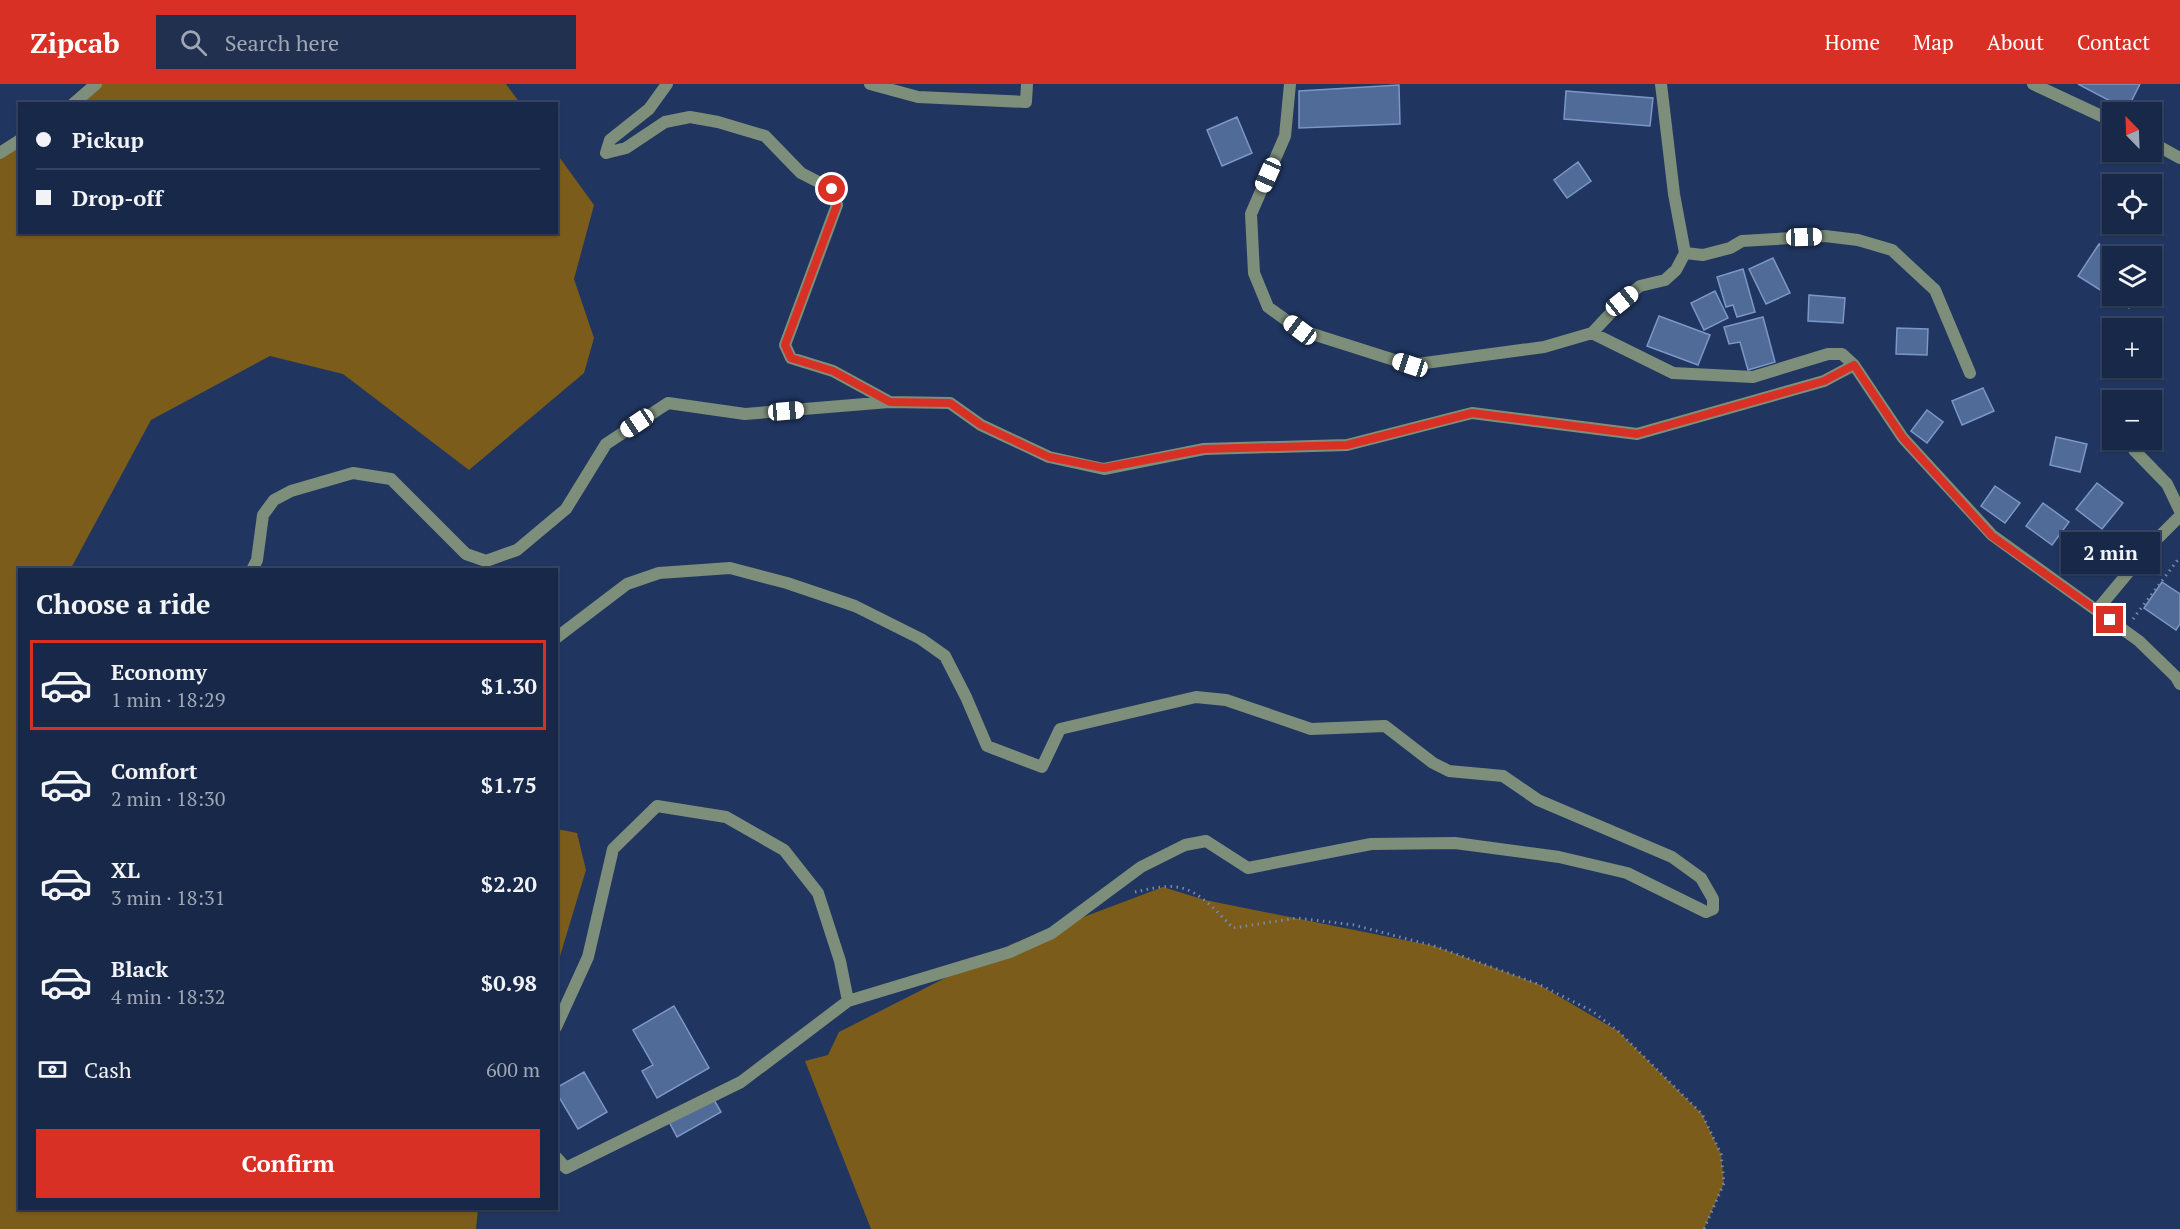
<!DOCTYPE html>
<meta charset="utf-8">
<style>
body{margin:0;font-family:"PT Serif",serif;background:#21304f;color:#f1f3f6;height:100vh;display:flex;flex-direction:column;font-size:22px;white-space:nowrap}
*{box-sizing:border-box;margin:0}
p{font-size:20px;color:#9fa6b4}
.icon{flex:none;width:33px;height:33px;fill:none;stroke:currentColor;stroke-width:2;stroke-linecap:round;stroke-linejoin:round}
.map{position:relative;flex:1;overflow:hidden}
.sheet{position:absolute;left:18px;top:484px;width:540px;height:642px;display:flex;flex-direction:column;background:#182848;border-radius:0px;box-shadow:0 2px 4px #0004,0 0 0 2px #364460}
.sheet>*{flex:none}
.top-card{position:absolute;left:18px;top:18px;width:540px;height:132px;border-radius:0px;box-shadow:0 2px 4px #0004,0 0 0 2px #364460;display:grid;align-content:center;height:132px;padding:0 18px;background:#182848}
.needle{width:39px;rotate:337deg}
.fabs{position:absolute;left:2102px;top:18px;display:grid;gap:12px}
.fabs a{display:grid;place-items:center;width:60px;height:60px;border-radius:0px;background:#182848;box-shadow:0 2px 4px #0004,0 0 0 2px #364460;font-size:30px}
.end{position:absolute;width:27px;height:27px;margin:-14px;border:8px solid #d93025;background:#fff;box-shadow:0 0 0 3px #fff}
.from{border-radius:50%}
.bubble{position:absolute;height:42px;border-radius:0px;background:#182848;box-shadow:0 2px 4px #0004,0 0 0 2px #364460;font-size:20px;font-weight:700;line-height:42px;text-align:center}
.car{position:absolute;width:18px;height:36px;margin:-18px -9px;border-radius:8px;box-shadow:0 0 4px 2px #0007;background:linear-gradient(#fff 24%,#345 0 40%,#fff 0 76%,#345 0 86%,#fff 0)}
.top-card b{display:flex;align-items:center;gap:21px;height:57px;font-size:22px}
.top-card b+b{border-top:2px solid #364460}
.top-card i{width:15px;height:15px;background:#f1f3f6}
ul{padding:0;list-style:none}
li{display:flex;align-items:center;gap:18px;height:90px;margin:0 12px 9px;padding:0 6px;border:3px solid transparent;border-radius:0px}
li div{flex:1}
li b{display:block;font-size:22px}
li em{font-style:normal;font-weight:700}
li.active{border-color:#d93025}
li>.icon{width:54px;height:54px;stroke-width:1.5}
h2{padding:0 18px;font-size:27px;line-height:72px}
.pay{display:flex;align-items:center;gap:15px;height:66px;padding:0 18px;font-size:22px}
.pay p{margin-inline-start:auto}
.primary-button{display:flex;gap:12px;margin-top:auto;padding:12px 18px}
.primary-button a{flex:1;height:69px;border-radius:0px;background:#d93025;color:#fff;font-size:24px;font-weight:700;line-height:69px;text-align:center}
header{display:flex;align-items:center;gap:36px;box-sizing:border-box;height:84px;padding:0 30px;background:#d93025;color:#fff}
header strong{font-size:28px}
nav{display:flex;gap:33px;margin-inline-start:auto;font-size:21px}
.search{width:420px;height:54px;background:#21304f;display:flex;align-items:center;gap:15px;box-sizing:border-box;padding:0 21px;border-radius:0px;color:#9fa6b4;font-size:22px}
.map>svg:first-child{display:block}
.green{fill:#7b5c1a}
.building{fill:#516b99;stroke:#7b97c7;stroke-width:1.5}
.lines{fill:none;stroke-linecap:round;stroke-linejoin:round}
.path{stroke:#778aac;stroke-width:3;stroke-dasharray:1.5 4.5;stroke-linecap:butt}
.minor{stroke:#7d8e7a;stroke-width:12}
.route{stroke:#d93025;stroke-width:8}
</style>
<header>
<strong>Zipcab</strong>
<div class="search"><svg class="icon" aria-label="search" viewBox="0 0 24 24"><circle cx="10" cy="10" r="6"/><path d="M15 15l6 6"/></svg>Search here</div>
<nav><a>Home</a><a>Map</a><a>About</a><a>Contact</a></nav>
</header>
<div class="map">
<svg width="2180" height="1145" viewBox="0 0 2180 1145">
<rect width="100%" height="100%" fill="#203660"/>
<path class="green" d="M96,0H506L520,19L73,20Z
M19,56L20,148H556L557,70L594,121L574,195L594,254L584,289L469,386L343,290L270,272L151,336L70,486H20V1125H478L476,1145H0V69Z
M557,745L577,749L586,786L557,882Z
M1163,803L1205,816L1434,862L1538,900L1618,947L1702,1030L1721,1070L1724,1099L1704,1145H871L805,977L828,971L839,948L1012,860Z"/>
<path class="building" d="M2078,0H2140L2127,26Z
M1399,1L1400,40L1299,44V7Z
M1566,7L1653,14L1650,42L1564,35Z
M1237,33L1252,69L1222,82L1207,46Z
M1578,78L1591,97L1567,114L1554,96Z
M2099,160L2118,172H2112V212H2137L2129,224L2078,192Z
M1773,174L1790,209L1766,220L1749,185Z
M1743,185L1755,228L1737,233L1733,221L1726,223L1717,193Z
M1715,207L1728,234L1704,246L1691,219Z
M1809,211L1845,214L1843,239L1808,237Z
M1659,232L1710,251L1698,281L1647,262Z
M1763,233L1775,278L1748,286L1740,258L1729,260L1724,243Z
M1897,244L1928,245L1927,271L1896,270Z
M1983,304L1994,327L1962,341L1952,317Z
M1927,326L1943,338L1927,359L1911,347Z
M2056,353L2087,360L2080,388L2050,381Z
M2097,399L2123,419L2102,445L2076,425Z
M1995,402L2020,419L2005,439L1981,422Z
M2043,419L2069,438L2052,461L2026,442Z
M2162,498L2180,510V540L2176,546L2144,524Z
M674,922L709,984L657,1014L642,987L653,981L633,946Z
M584,988L607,1028L578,1045L556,1008V1004Z
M710,1009L721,1028L677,1053L667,1034Z"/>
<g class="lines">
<path class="path" d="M2133,535L2180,473
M1135,808C1150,805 1167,800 1182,804C1203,810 1218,829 1233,844L1297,834L1354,841L1434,862L1538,900L1592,927L1618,947L1702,1030L1721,1070L1724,1099L1704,1145"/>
<path class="minor" d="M667,0L649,25L610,56L606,69L626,64L665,38L690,33L718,38L765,52L801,89L832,105L837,121L785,261L791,274L833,287L888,317
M870,0L918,13L1026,18L1027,0
M1290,0L1285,52L1251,130L1254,189L1268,223L1300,246L1410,281L1544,263L1592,249L1673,289L1753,293L1828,270H1842L1854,281L1903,354L1992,451L2139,557L2176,593L2180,600
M2033,0L2112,37
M73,20L96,0
M2151,58L2180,74
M0,69L20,56
M1685,169L1703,171L1730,164L1742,157L1825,152L1858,156L1892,166L1935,206L1970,289
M1592,249L1622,217L1640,202L1665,196L1676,186L1685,169L1674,110L1661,0
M2134,366L2167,400L2180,427
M252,486L257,476L263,431L274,416L291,407L353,389L391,395L466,470L486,477L517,466L566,425L606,360L668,319L745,330L889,318L950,319L981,341L1049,373L1104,385L1204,365L1347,361L1472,329L1637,350L1824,297L1854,281
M2097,526L2152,460L2180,432
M556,554L627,500L659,489L730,484L787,499L855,522L921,555L945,572L966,613L987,662L1042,683L1060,645L1196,613L1226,616L1311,645L1385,642L1433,679L1449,687L1503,692L1538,716L1672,773L1701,794L1713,815V825L1706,828L1627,789L1559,773L1455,759L1371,760L1248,784L1206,757L1185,761L1141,783L1052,849L1010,868L848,917L741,998L566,1084L556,1073
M556,943L588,873L613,765L657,722L726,733L784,766L818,809L840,877L848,917"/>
</g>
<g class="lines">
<path class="route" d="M832,105L837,121L785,261L791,274L833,287L890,318L950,319L981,341L1049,373L1104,384L1204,365L1347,361L1472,329L1637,350L1824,297L1854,281L1903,354L1992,452L2110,536"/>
</g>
</svg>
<div class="fabs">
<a><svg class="needle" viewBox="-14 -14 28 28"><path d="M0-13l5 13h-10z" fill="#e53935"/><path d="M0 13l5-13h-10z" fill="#9fa6b4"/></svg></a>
<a><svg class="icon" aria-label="locate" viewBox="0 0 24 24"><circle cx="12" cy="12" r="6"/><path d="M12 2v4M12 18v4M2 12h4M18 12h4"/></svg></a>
<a><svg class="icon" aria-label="layers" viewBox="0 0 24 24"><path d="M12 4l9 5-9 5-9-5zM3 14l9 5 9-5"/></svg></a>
<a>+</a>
<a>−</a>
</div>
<i class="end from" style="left:832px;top:105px"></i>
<i class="end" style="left:2110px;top:536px"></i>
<div class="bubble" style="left:2061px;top:448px;width:99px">2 min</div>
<i class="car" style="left:1268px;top:91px;rotate:204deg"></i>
<i class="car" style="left:1804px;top:153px;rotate:88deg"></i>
<i class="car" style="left:1622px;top:217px;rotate:51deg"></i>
<i class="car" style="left:1300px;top:246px;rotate:307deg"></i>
<i class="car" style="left:1410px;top:281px;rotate:288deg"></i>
<i class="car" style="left:786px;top:327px;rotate:85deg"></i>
<i class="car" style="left:637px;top:339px;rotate:236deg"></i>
<div class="top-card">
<b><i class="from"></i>Pickup</b>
<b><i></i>Drop-off</b>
</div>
<section class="sheet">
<h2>Choose a ride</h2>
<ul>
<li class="active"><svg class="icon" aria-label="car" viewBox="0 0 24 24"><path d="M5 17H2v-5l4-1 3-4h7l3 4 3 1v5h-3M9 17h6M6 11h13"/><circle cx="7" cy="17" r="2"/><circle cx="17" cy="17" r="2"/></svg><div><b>Economy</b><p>1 min · 18:29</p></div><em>$1.30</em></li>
<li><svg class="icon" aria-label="car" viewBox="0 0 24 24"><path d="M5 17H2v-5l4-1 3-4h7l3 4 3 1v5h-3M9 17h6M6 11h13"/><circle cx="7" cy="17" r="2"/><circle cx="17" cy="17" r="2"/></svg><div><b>Comfort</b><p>2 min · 18:30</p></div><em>$1.75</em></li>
<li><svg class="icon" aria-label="car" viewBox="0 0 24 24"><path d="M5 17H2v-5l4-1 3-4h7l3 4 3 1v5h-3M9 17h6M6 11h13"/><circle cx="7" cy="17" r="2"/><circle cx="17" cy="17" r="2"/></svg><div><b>XL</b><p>3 min · 18:31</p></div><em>$2.20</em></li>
<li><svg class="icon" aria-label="car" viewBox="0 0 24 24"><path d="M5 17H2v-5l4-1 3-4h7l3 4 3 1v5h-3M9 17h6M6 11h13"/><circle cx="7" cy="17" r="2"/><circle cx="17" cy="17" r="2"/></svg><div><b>Black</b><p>4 min · 18:32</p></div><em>$0.98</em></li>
</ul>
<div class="pay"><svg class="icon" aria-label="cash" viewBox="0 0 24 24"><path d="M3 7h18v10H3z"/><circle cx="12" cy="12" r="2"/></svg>Cash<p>600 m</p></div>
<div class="primary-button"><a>Confirm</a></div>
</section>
</div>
